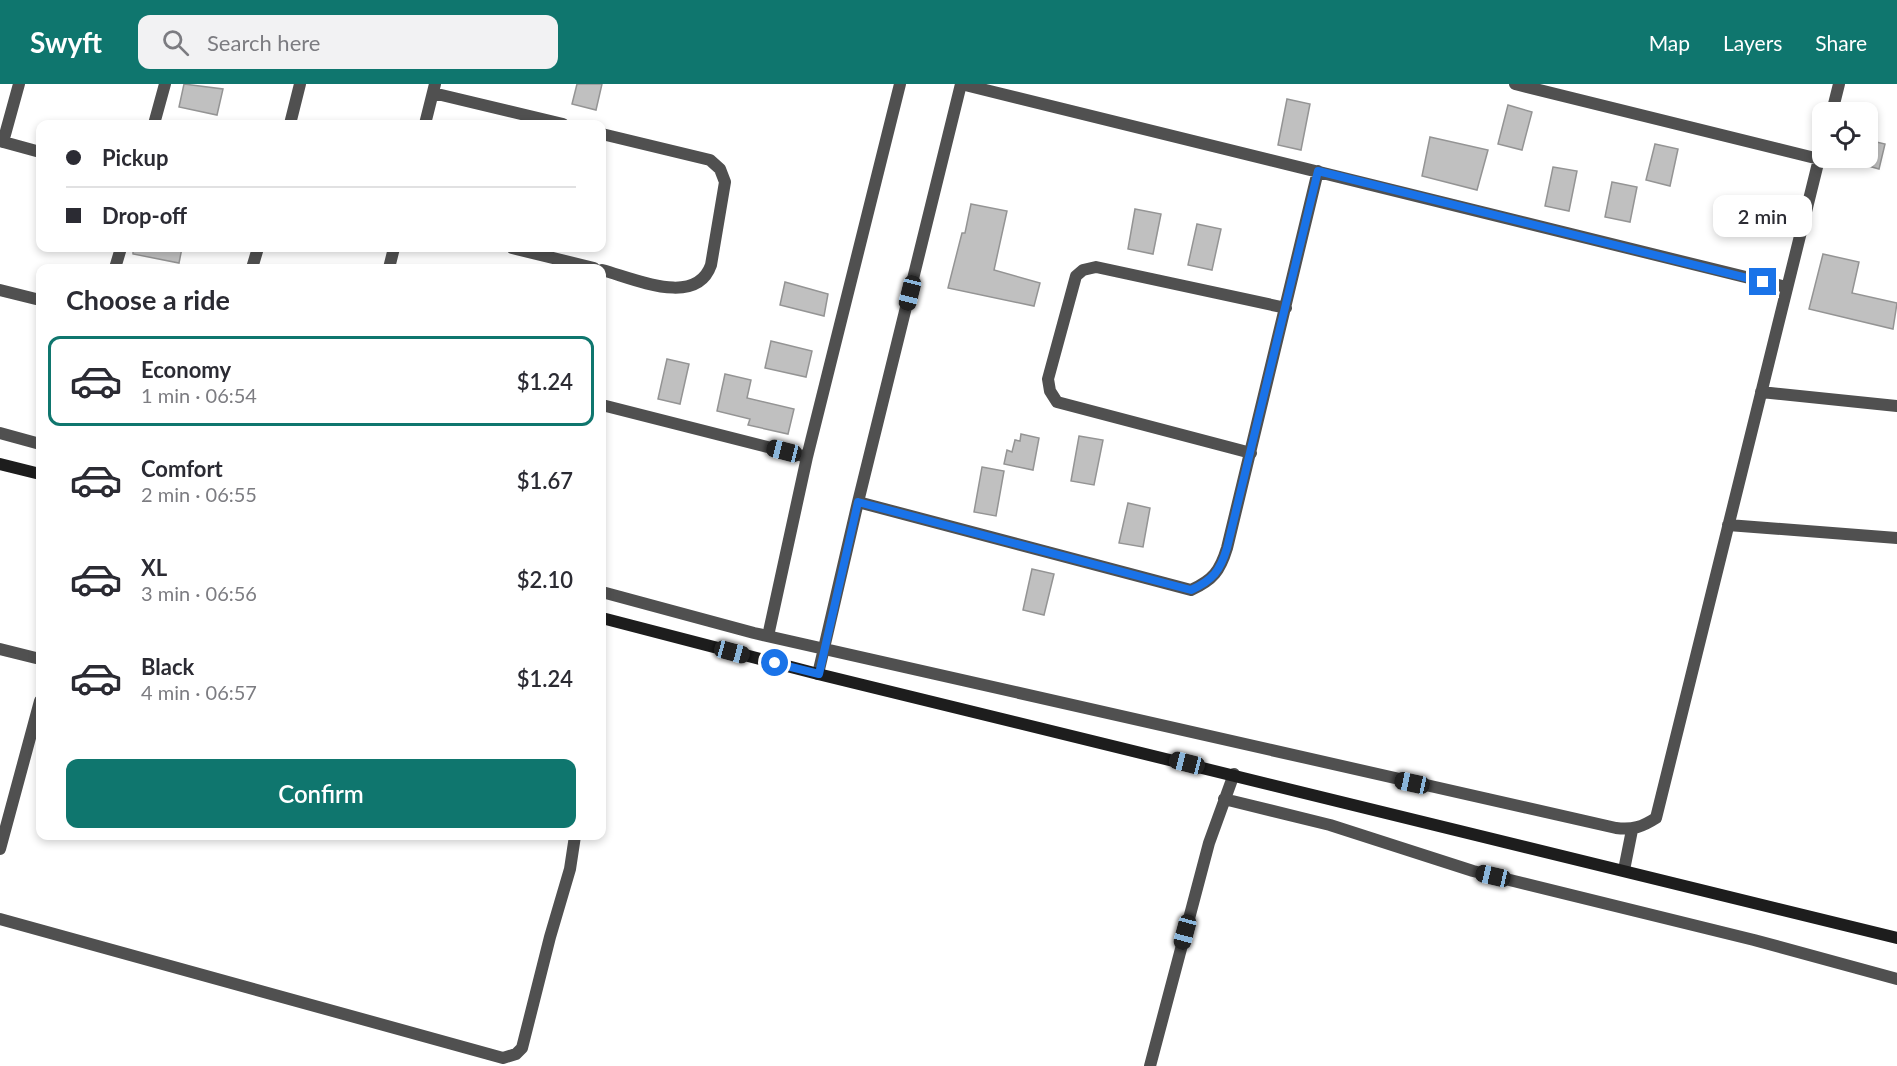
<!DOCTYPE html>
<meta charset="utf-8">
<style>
body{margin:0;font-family:Lato,sans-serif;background:#f2f2f3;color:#2b2b33;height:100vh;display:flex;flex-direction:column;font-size:22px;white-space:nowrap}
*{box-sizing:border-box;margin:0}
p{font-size:20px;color:#7c7c81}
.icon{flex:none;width:33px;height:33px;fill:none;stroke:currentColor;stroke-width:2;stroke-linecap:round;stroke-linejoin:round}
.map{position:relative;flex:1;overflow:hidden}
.side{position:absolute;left:36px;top:180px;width:570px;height:576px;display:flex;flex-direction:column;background:#fff;border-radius:12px;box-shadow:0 3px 9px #0003}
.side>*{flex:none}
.top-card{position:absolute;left:36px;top:36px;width:570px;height:132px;border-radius:12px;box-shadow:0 3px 9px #0003;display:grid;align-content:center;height:132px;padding:0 30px;background:#fff}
.buttons{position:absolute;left:1812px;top:18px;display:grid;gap:12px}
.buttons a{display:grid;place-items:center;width:66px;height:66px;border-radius:12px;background:#fff;box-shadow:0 3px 9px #0003;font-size:30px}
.end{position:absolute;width:27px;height:27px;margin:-14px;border:8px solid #1a73e8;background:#fff;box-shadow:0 0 0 3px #fff}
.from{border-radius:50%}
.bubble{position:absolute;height:42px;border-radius:12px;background:#fff;box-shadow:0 3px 9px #0003;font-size:20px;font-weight:600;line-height:42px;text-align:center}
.car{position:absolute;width:18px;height:36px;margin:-18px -9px;border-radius:8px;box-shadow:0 0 4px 2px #0007;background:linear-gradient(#222 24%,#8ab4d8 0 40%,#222 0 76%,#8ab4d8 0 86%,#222 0)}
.top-card b{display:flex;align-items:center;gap:21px;height:57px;font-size:22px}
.top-card b+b{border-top:2px solid #e1e1e2}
.top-card i{width:15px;height:15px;background:#2b2b33}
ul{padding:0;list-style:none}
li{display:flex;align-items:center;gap:18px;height:90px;margin:0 12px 9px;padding:0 18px;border:3px solid transparent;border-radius:12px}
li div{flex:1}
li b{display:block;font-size:22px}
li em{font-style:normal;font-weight:600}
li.current{border-color:#0f766e}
li>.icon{width:54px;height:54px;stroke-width:1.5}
h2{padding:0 30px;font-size:27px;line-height:72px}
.primary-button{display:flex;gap:12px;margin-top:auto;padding:12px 30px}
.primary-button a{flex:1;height:69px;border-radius:12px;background:#0f766e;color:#fff;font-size:24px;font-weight:600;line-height:69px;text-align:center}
header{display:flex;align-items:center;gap:36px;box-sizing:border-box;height:84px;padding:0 30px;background:#0f766e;color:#fff}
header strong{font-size:28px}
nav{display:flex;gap:33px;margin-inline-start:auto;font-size:21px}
.search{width:420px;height:54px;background:#f2f2f3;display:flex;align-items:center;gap:15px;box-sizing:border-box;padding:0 21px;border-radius:12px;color:#7c7c81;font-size:22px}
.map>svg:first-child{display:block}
.building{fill:#c0c0c0;stroke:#949494;stroke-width:1.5}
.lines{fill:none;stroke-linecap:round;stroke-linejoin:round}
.street{stroke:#505050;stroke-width:12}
.secondary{stroke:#1d1d1d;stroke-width:12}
.route{stroke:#1a73e8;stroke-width:8}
</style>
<header>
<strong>Swyft</strong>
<div class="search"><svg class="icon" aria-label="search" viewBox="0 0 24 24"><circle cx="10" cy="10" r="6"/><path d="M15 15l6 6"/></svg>Search here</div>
<nav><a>Map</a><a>Layers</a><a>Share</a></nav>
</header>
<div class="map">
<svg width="1897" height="982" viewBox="0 0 1897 982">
<rect width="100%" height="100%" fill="#fff"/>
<path class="building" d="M184,0L223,5L217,31L179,23Z
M577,0H602L596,26L572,20Z
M1287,15L1310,20L1301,66L1278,61Z
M1508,21L1532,28L1522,66L1498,60Z
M1430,53L1488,66L1477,106L1422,92Z
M1868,56L1885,60L1879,85L1868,82Z
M1655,60L1678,65L1670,102L1646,96Z
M1553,83L1577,87L1569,127L1545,122Z
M1612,98L1637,103L1630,138L1605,133Z
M971,120L1007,127L994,186L1040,199L1034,222L948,204L962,149H965Z
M1135,125L1161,130L1153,170L1128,165Z
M1197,140L1221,145L1212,186L1188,181Z
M133,164H182L179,179L133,170Z
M1823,170L1859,178L1852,209L1897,219L1893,245L1809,225Z
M785,198L828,210L824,232L780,221Z
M771,257L812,267L806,293L765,284Z
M667,275L689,280L680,320L658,315Z
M725,290L751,296L747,314L794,325L788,350L748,341L750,335L717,327Z
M1021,350L1039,354L1033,386L1004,380L1007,366L1012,368L1015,356L1020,357Z
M1079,352L1103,356L1094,401L1071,397Z
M982,383L1004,387L996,432L974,428Z
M1128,419L1150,424L1143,463L1119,459Z
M1032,485L1054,490L1044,531L1023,526Z"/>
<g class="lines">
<path class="street" d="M961,0L1786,203
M1515,0L1819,75
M433,9L563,40
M1832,28L1839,0
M154,40L165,0
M290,40L300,0
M425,40L435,0
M602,50L710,76L720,85L725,98L711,181C696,224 633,194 602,186
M0,57L40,68
M3,58L19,0
M512,164L594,184
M115,184L121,164
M252,184L258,164
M389,184L394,164
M0,206L40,216
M1761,308L1897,322
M602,321L807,373
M0,349L40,360
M1251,369L1057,318L1050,307L1048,295L1076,192L1083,186L1096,183L1286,224
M858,418L1191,506C1213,496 1220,487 1227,464L1318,87
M1728,441L1897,454
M602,508L754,549L1616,744C1633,746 1642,743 1656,734L1822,63
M768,552L807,373L900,0
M0,565L40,575
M818,590L858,418L961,0
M1224,715L1330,741L1473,787L1754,856L1897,895
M0,765L40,617
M1624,786L1632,746
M0,835L503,974L516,970L522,964L550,853L570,785L575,752
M1150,982L1209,759L1234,690"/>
<path class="secondary" d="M0,380L40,390
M602,534L818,590L1897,854"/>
</g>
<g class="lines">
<path class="route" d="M775,579L819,590L858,418L1191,506C1213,496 1220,487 1227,464L1318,87L1763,198"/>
</g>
</svg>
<div class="buttons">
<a><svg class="icon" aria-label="locate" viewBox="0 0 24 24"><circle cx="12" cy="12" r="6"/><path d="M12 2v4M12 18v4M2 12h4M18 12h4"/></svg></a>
</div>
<i class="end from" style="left:775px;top:579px"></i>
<i class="end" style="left:1763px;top:198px"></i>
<div class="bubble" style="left:1713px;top:111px;width:99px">2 min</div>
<i class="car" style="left:910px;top:209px;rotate:194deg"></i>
<i class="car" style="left:784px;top:367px;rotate:284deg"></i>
<i class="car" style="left:732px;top:568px;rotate:105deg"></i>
<i class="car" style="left:1187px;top:679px;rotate:284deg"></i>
<i class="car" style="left:1412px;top:699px;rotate:282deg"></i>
<i class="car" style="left:1493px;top:792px;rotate:283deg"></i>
<i class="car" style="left:1185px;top:848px;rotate:195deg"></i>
<div class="top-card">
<b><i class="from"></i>Pickup</b>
<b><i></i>Drop-off</b>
</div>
<section class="side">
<h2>Choose a ride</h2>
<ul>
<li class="current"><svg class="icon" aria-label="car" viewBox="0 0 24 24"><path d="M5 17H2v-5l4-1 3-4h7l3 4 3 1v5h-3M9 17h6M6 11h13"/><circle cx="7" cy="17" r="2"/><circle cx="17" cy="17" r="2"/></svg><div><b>Economy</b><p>1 min · 06:54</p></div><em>$1.24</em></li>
<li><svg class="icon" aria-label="car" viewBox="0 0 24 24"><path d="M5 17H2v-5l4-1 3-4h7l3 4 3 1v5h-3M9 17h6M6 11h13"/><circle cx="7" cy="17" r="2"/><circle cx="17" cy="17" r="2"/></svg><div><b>Comfort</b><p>2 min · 06:55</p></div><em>$1.67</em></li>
<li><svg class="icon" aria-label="car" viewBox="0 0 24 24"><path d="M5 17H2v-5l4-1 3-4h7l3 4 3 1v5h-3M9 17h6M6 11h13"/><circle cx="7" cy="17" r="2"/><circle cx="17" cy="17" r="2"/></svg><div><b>XL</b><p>3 min · 06:56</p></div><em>$2.10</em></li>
<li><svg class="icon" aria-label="car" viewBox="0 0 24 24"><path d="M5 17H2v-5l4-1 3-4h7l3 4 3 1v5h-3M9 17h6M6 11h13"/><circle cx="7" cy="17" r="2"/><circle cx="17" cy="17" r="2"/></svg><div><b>Black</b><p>4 min · 06:57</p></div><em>$1.24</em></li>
</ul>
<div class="primary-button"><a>Confirm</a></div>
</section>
</div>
